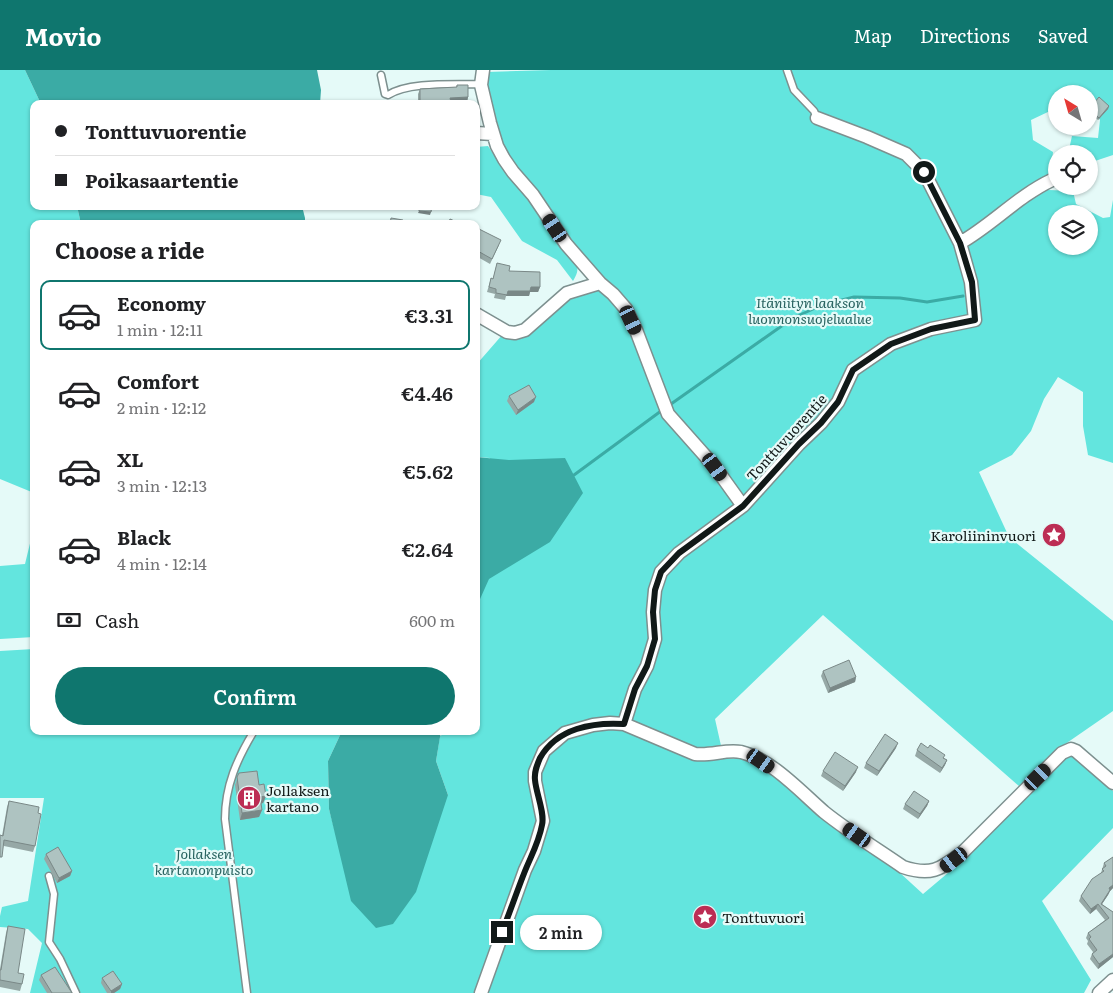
<!DOCTYPE html>
<meta charset="utf-8">
<style>
body{margin:0;font-family:Literata,serif;background:#f6f6f6;color:#202124;height:100vh;display:flex;flex-direction:column;font-size:19px;white-space:nowrap}
*{box-sizing:border-box;margin:0}
p{font-size:16px;color:#757577}
.icon{flex:none;width:28px;height:28px;fill:none;stroke:currentColor;stroke-width:2;stroke-linecap:round;stroke-linejoin:round}
.map{position:relative;flex:1;overflow:hidden}
.details{position:absolute;left:30px;top:150px;width:450px;height:515px;display:flex;flex-direction:column;background:#fff;border-radius:10px;box-shadow:0 1px 4px #0004}
.details>*{flex:none}
.banner{position:absolute;left:30px;top:30px;width:450px;height:110px;border-radius:10px;box-shadow:0 1px 4px #0004;display:grid;align-content:center;height:110px;padding:0 25px;background:#fff}
.needle{width:32px;rotate:323deg}
.tools{position:absolute;left:1048px;top:15px;display:grid;gap:10px}
.tools a{display:grid;place-items:center;width:50px;height:50px;border-radius:50%;background:#fff;box-shadow:0 1px 4px #0004;font-size:25px}
.end{position:absolute;width:22px;height:22px;margin:-11px;border:6px solid #111918;background:#fff;box-shadow:0 0 0 2px #fff}
.from{border-radius:50%}
.bubble{position:absolute;height:35px;border-radius:18px;background:#fff;box-shadow:0 1px 4px #0004;font-size:16px;font-weight:600;line-height:35px;text-align:center}
.car{position:absolute;width:15px;height:30px;margin:-15px -8px;border-radius:6px;box-shadow:0 0 4px 1px #0007;background:linear-gradient(#222 24%,#8ab4d8 0 40%,#222 0 76%,#8ab4d8 0 86%,#222 0)}
.banner b{display:flex;align-items:center;gap:18px;height:48px;font-size:19px}
.banner b+b{border-top:1px solid #e0e0e0}
.banner i{width:12px;height:12px;background:#202124}
ul{padding:0;list-style:none}
li{display:flex;align-items:center;gap:15px;height:70px;margin:0 10px 8px;padding:0 15px;border:2px solid transparent;border-radius:10px}
li div{flex:1}
li b{display:block;font-size:19px}
li em{font-style:normal;font-weight:600}
li.selected{border-color:#0f766e}
li>.icon{width:45px;height:45px;stroke-width:1.5}
h2{padding:0 25px;font-size:22px;line-height:60px}
.pay{display:flex;align-items:center;gap:12px;height:55px;padding:0 25px;font-size:19px}
.pay p{margin-inline-start:auto}
.button{display:flex;gap:10px;margin-top:auto;padding:10px 25px}
.button a{flex:1;height:58px;border-radius:30px;background:#0f766e;color:#fff;font-size:20px;font-weight:600;line-height:58px;text-align:center}
header{display:flex;align-items:center;gap:30px;box-sizing:border-box;height:70px;padding:0 25px;background:#0f766e;color:#fff}
header strong{font-size:24px}
nav{display:flex;gap:28px;margin-inline-start:auto;font-size:18px}
.map>svg:first-child{display:block}
.green{fill:#63e5de;fill-rule:evenodd}
.water{fill:#3baba5}
.lines{fill:none;stroke-linecap:round;stroke-linejoin:round}
.stream{stroke:#3baba5;stroke-width:3}
.lane-casing{stroke:#7d908f;stroke-width:9}
.street-casing{stroke:#7d908f;stroke-width:15}
.lane{stroke:#fff;stroke-width:6}
.street{stroke:#fff;stroke-width:12}
.wall{fill:#96a8a6}
.shaded-wall{fill:#7a8887}
.building{fill:#aec3c1;stroke:#7a8887}
.route{stroke:#111918;stroke-width:6}
.labels{text-anchor:middle;dominant-baseline:central;stroke-width:4.5;stroke-linejoin:round;paint-order:stroke}
.park-label{font-size:14px;font-style:italic;fill:#27625f;stroke:#e5faf8}
.street-label{font-size:14px;fill:#111918;stroke:#e5faf8}
.poi-label{font-size:14px;fill:#111918;stroke:#e5faf8;text-anchor:start}
</style>
<header>
<strong>Movio</strong>
<nav><a>Map</a><a>Directions</a><a>Saved</a></nav>
</header>
<div class="map">
<svg width="1113" height="923" viewBox="0 0 1113 923">
<rect width="100%" height="100%" fill="#e5faf8"/>
<path class="green" d="M0,0H25L41,34H34V136H77L81,154H34V423L0,409Z
M551,0H1113V85L1089,93V84H1068L1072,66L1098,68L1100,50L1092,37L1089,38V24H1056V41H1050L1031,50L1033,70L1053,82L1049,120L1073,121L1076,134L1103,148L1110,147L1113,130V393L1088,385L1083,356V322L1058,307L1044,329L1031,361L1012,385L979,402L1009,467L1113,551V641L1058,679L1019,716L823,545L715,649L724,689L742,688L758,696L789,718L899,802L923,824L968,786L1066,687L1074,686L1113,721V758L1042,831L1091,910L1084,923H30L42,873L28,859L0,857V846L2,837L28,831L44,728H0V581L34,579V661H342L328,691L329,739L338,773L448,725L436,691L440,666L449,661H476V513L490,388L476,387V295L503,264L509,267L568,226L596,220L579,184L521,104L502,74L486,14L487,2ZM1056,144H1089V176H1056Z
M488,76L507,104L534,136L576,193C579,200 577,204 573,211L557,190L522,171L491,127L476,124V77Z
M34,457V567L0,569V496L25,494Z"/>
<path class="water" d="M25,0H317L321,20L320,34H41Z
M77,136H302L305,148V154H81Z
M476,387L509,390L565,388L583,423L550,472L489,509L476,538Z
M342,661H441L436,691L448,725L416,822L393,854L376,858L351,831L329,739L328,691Z"/>
<g class="lines">
<path class="stream" d="M671,334L793,248L822,235L854,227L900,228L927,232L963,226
M574,405L661,341"/>
<g class="lane-casing">
<path id="lane" d="M787,0L794,20L814,41L817,48
M381,5L385,24L388,25C409,11 456,15 481,14
M49,806L54,824L49,872L60,889L76,923
M247,923L225,749C225,716 237,689 254,661"/>
</g>
<g class="street-casing">
<path id="street" d="M483,0L481,15L490,53L497,76L504,89L513,102L533,125L566,174L600,213L613,224L626,239L636,260L668,344L715,397L743,436L679,483L661,502L655,520L653,542L655,569L647,596L635,619L624,654
M817,48L867,67L906,84L924,102L960,173
M476,63L493,64
M476,244L507,262L515,263L525,260L567,223L600,213
M743,436L799,374L821,353L838,332L853,300L891,274L931,259L975,250L971,212L960,173C992,155 1018,126 1052,110
M481,923L525,800L534,781L543,751L535,711V702L544,681L565,663L593,655L610,653L624,654L695,684C712,686 726,679 741,682C771,689 802,723 824,742C849,762 877,779 903,797C930,806 940,800 962,783L1062,683L1071,679L1076,681L1113,713
M1099,923L1113,910"/>
</g>
<use href="#lane" class="lane"/>
<use href="#street" class="street"/>
</g>
<path class="wall" d="M457,15L468,27L467,32H450V34H418V24L420,19L456,17Z
M1109,36L1108,39L1098,50L1089,42V39Z
M476,159L499,175L490,194L476,186Z
M497,193L509,201L540,217L538,222H530L529,226H506L505,230L494,228L495,224L487,222L491,208L493,209Z
M509,326L534,332L516,345L507,331Z
M823,601L856,607L855,612L828,623L821,606Z
M896,678L877,706L864,698L866,693Z
M928,678L947,690L945,695L940,703L915,686L917,680Z
M823,701L856,702L843,721L821,706Z
M239,703L259,715L266,726L263,733L261,734L262,740L259,747L240,750L235,715Z
M9,731L38,743L35,776L33,782L4,776L2,766L7,737Z
M929,731L927,736L918,749L903,739L905,734Z
M46,784L72,801L70,806L57,813L44,789Z
M1113,787V818L1110,821L1108,825L1102,834L1113,842V887L1098,899L1090,889L1092,884L1093,882L1087,874L1088,871L1086,868L1088,863L1105,850L1096,839L1090,844L1079,831L1081,826L1101,803L1104,793Z
M8,856L18,903L22,914L20,921L0,917V899L6,863Z
M41,905L72,923H47L39,910Z
M102,908L122,914L120,919L114,923H107L101,913Z"/>
<path class="shaded-wall" d="M468,27L467,32H450V34H420L450,28Z
M1109,36L1108,39L1098,50L1099,48Z
M419,141L431,142L430,145L418,143Z
M531,217H540L538,222H530L529,226H506L508,221Z
M536,327L534,332L516,345L518,340Z
M856,607L855,612L828,623L830,618Z
M898,673L896,678L877,706L879,701Z
M947,690L945,695L940,703L942,698Z
M858,697L856,702L843,721L845,716Z
M266,726L263,733L258,734L260,727Z
M929,731L927,736L918,749L920,744Z
M262,740L259,747L240,750L242,743Z
M72,801L70,806L57,813L59,808Z
M1113,815V818L1110,821L1108,825L1100,837L1109,818Z
M1098,834L1096,839L1090,844L1091,839Z
M1113,884V887L1098,899L1099,894Z
M122,914L120,919L114,923H111V921Z"/>
<path class="building" d="M457,15H468V27L450,28L451,32L420,34V19L457,17Z
M1099,27L1109,36L1099,48L1089,39Z
M419,136H432L431,142L419,141Z
M391,148L403,150L402,153L406,154H390Z
M450,149L459,153V154H448Z
M476,159H479L501,170L492,189L476,180Z
M497,193L510,196L509,201L540,202V217H531L530,221H508L507,225L496,223V219L489,217L491,208L493,209Z
M529,315L536,327L518,340L509,326Z
M849,590L856,607L830,618L823,601Z
M885,664L898,673L879,701L866,693Z
M921,673L928,678L930,675L945,685L943,688L947,690L942,698L917,680Z
M835,682L858,697L845,716L823,701Z
M257,701L259,715L264,714L266,726L260,727L262,740L242,743L237,707L239,703Z
M914,721L929,731L920,744L905,734Z
M9,731L39,737L38,743L41,744L35,776L4,770L2,787H0V765L3,766Z
M58,777L72,801L59,808L46,784Z
M1113,787V815L1109,818L1110,820L1101,834L1113,842V884L1099,894L1092,884L1097,880L1089,869L1091,867L1088,863L1109,848L1098,834L1091,839L1081,826L1092,809L1104,801L1102,799L1106,796L1104,793Z
M8,856L25,859L18,903L24,904L22,914L0,910V900H1Z
M55,897L72,923H52L41,905Z
M113,901L122,914L111,921L102,908Z"/>
<g class="lines">
<path class="route" d="M502,862C510,842 517,821 525,801C531,786 539,772 542,755C545,743 536,723 535,710C534,702 537,695 540,688C557,658 593,652 624,654L635,619L647,596L655,569L653,542L655,520L661,502L679,483L743,436L799,374L821,353L838,332L853,300L891,274L931,259L975,250L972,212L960,173L924,102"/>
</g>
<defs>
<g id="sight-disc" transform="scale(1.25)"><circle r="9.5" fill="#bc2d54" stroke="#e5faf8"/><path d="M0-6L1.8-2.2L6-1.7L2.9 1.2L3.7 5.4L0 3.3L-3.7 5.4L-2.9 1.2L-6-1.7L-1.8-2.2Z" fill="#fff"/></g>
<g id="building-disc" transform="scale(1.25)"><circle r="9.5" fill="#bc2d54" stroke="#e5faf8"/><path d="M-4-6H4V6H1V3H-1V6H-4ZM-2.5-4.3h1.7v1.8h-1.7ZM.8-4.3h1.7v1.8H.8ZM-2.5-1h1.7V.8h-1.7ZM.8-1h1.7V.8H.8Z" fill="#fff"/></g>
</defs>
<g fill-rule="evenodd">
<use href="#sight-disc" x="1054" y="465"/>
<use href="#building-disc" x="249" y="728"/>
<use href="#sight-disc" x="705" y="847"/>
</g>
<g class="labels">
<g class="park-label">
<text x="810" y="232">Itäniityn laakson<tspan x="810" dy="16">luonnonsuojelualue</tspan></text>
<text x="204" y="783">Jollaksen<tspan x="204" dy="16">kartanonpuisto</tspan></text>
</g>
<g class="street-label">
<text transform="translate(786 367) rotate(-48)">Tonttuvuorentie</text>
</g>
<g class="poi-label">
<text x="1036" y="465" text-anchor="end">Karoliininvuori</text>
<text x="266" y="720">Jollaksen<tspan x="266" dy="16">kartano</tspan></text>
<text x="722" y="847">Tonttuvuori</text>
</g>
</g>
</svg>
<div class="tools">
<a><svg class="needle" viewBox="-14 -14 28 28"><path d="M0-13l5 13h-10z" fill="#e53935"/><path d="M0 13l5-13h-10z" fill="#757577"/></svg></a>
<a><svg class="icon" aria-label="locate" viewBox="0 0 24 24"><circle cx="12" cy="12" r="6"/><path d="M12 2v4M12 18v4M2 12h4M18 12h4"/></svg></a>
<a><svg class="icon" aria-label="layers" viewBox="0 0 24 24"><path d="M12 4l9 5-9 5-9-5zM3 14l9 5 9-5"/></svg></a>
</div>
<i class="end from" style="left:924px;top:102px"></i>
<i class="end" style="left:502px;top:862px"></i>
<div class="bubble" style="left:520px;top:845px;width:82px">2 min</div>
<i class="car" style="left:555px;top:158px;rotate:326deg"></i>
<i class="car" style="left:631px;top:250px;rotate:155deg"></i>
<i class="car" style="left:715px;top:397px;rotate:144deg"></i>
<i class="car" style="left:761px;top:691px;rotate:125deg"></i>
<i class="car" style="left:1038px;top:707px;rotate:45deg"></i>
<i class="car" style="left:857px;top:765px;rotate:305deg"></i>
<i class="car" style="left:954px;top:790px;rotate:232deg"></i>
<div class="banner">
<b><i class="from"></i>Tonttuvuorentie</b>
<b><i></i>Poikasaartentie</b>
</div>
<section class="details">
<h2>Choose a ride</h2>
<ul>
<li class="selected"><svg class="icon" aria-label="car" viewBox="0 0 24 24"><path d="M5 17H2v-5l4-1 3-4h7l3 4 3 1v5h-3M9 17h6M6 11h13"/><circle cx="7" cy="17" r="2"/><circle cx="17" cy="17" r="2"/></svg><div><b>Economy</b><p>1 min · 12:11</p></div><em>€3.31</em></li>
<li><svg class="icon" aria-label="car" viewBox="0 0 24 24"><path d="M5 17H2v-5l4-1 3-4h7l3 4 3 1v5h-3M9 17h6M6 11h13"/><circle cx="7" cy="17" r="2"/><circle cx="17" cy="17" r="2"/></svg><div><b>Comfort</b><p>2 min · 12:12</p></div><em>€4.46</em></li>
<li><svg class="icon" aria-label="car" viewBox="0 0 24 24"><path d="M5 17H2v-5l4-1 3-4h7l3 4 3 1v5h-3M9 17h6M6 11h13"/><circle cx="7" cy="17" r="2"/><circle cx="17" cy="17" r="2"/></svg><div><b>XL</b><p>3 min · 12:13</p></div><em>€5.62</em></li>
<li><svg class="icon" aria-label="car" viewBox="0 0 24 24"><path d="M5 17H2v-5l4-1 3-4h7l3 4 3 1v5h-3M9 17h6M6 11h13"/><circle cx="7" cy="17" r="2"/><circle cx="17" cy="17" r="2"/></svg><div><b>Black</b><p>4 min · 12:14</p></div><em>€2.64</em></li>
</ul>
<div class="pay"><svg class="icon" aria-label="cash" viewBox="0 0 24 24"><path d="M3 7h18v10H3z"/><circle cx="12" cy="12" r="2"/></svg>Cash<p>600 m</p></div>
<div class="button"><a>Confirm</a></div>
</section>
</div>
